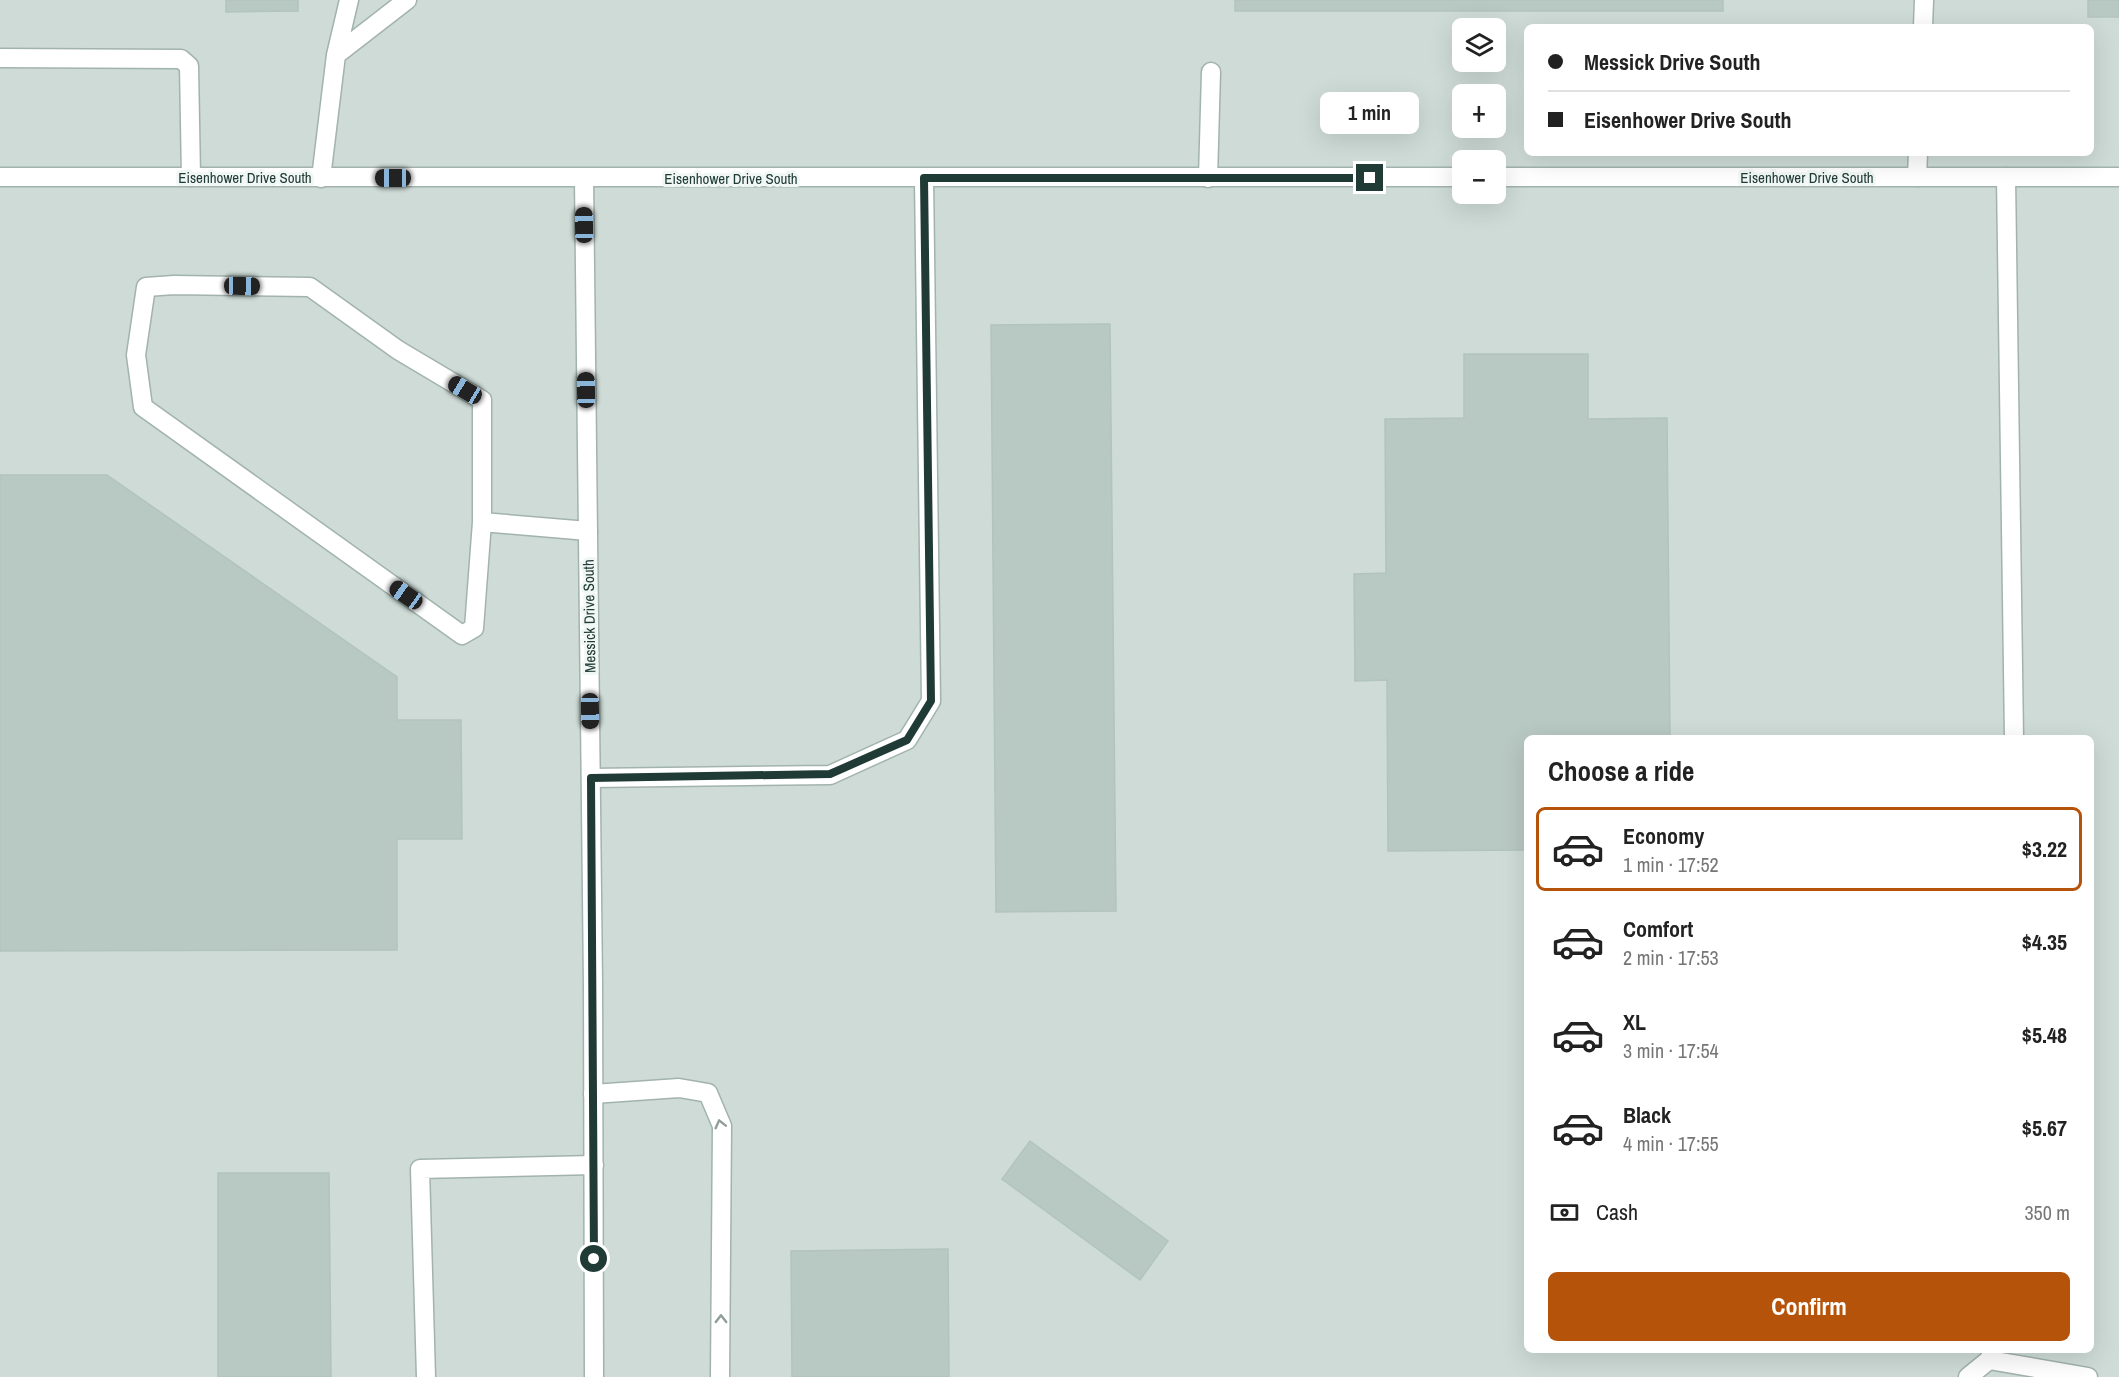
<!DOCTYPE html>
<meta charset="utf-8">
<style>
body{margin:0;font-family:"Archivo Narrow",sans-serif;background:#f6f6f6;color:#222;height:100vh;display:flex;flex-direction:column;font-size:22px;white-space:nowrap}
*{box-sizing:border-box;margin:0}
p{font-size:20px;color:#767676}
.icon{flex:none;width:33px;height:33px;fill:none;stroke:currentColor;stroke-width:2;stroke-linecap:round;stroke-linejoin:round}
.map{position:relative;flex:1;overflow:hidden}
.details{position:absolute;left:1524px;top:735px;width:570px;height:618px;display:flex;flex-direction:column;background:#fff;border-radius:9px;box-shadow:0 6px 24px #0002}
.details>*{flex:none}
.top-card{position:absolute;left:1524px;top:24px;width:570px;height:132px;border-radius:9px;box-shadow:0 6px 24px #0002;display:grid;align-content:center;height:132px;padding:0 24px;background:#fff}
.buttons{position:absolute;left:1452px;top:18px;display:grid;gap:12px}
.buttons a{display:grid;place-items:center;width:54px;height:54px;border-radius:9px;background:#fff;box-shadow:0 6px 24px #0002;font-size:30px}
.end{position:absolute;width:27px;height:27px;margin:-14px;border:8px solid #203b36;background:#fff;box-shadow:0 0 0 3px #fff}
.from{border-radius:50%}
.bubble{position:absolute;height:42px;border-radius:9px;background:#fff;box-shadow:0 6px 24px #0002;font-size:20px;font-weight:700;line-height:42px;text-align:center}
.car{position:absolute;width:18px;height:36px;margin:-18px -9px;border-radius:8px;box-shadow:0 0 4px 2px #0007;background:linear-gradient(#222 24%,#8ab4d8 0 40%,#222 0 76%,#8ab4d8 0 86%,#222 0)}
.top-card b{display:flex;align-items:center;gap:21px;height:57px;font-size:22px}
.top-card b+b{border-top:2px solid #e0e0e0}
.top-card i{width:15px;height:15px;background:#222}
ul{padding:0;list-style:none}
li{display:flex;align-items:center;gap:18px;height:84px;margin:0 12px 9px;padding:0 12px;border:3px solid transparent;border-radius:9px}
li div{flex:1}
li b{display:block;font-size:22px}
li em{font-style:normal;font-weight:700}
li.current{border-color:#b45309}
li>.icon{width:54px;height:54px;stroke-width:1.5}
h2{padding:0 24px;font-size:27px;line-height:72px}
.pay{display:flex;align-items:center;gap:15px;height:66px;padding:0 24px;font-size:22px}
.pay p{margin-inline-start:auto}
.cta{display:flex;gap:12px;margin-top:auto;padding:12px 24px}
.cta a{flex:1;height:69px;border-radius:9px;background:#b45309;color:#fff;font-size:24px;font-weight:700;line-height:69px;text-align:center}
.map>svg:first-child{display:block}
.built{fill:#cedbd6;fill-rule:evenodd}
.building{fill:#b8c8c3;stroke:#b2c4be;stroke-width:1.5}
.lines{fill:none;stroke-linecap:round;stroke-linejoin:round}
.service-casing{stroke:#a2b3ae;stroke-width:21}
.minor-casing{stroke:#a2b3ae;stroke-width:21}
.service{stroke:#fff;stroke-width:18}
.minor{stroke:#fff;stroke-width:18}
.oneway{stroke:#909d9a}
.route{stroke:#203b36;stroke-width:8}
.labels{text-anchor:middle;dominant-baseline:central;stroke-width:6;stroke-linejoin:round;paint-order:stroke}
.street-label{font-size:15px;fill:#203b36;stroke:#f0f7f4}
</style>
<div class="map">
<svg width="2119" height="1377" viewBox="0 0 2119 1377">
<rect width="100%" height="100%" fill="#dfebe7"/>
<path class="built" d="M0,0H2119V1377H0ZM1527,27H2091V153H1527ZM1462,28H1496V62H1462ZM1462,94H1496V128H1462ZM1462,160H1496V194H1462ZM1527,738H2091V1350H1527Z"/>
<path class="building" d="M226,0H298V11L226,12Z
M1235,0H1723V11H1235Z
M2088,0H2119V17H2088Z
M1110,324L1116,911L996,912L991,325Z
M1464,354H1588V419L1667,418L1670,738H1527V850L1388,851L1387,680L1355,681L1354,574L1386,573L1385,419L1464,418Z
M0,475H107L397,677V720H461L462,839H397V950L0,951Z
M1030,1141L1168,1241L1140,1280L1002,1179Z
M218,1173H329L331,1377H218Z
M948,1249L949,1377H792L791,1251Z"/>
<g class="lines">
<g class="service-casing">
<path id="service" d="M1923,27L1924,0
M336,55L407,0
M0,58L181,59L189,66L191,177
M1917,177L1918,153
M2006,177L2014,738
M321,178L336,55L349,0
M1208,178L1211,72
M174,285L310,287L398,350L482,400V522L474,628L462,635L143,407L136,355L146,287Z
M482,522L588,531
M591,778L830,775L907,740L931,701L924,178
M593,1094L679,1088L708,1093L722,1126L720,1377
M1993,1350L1989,1360L2088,1377
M426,1377L420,1169L594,1165"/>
</g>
<g class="minor-casing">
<path id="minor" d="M0,177H1462
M1496,177H2119
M584,178L593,985L594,1377
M1968,1377L1989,1360"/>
</g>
<use href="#service" class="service"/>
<use href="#minor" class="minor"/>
</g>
<defs><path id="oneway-chevron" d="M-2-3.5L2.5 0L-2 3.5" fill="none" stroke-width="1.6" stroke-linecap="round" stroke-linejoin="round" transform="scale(1.5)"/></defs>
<g class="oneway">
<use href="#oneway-chevron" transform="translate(720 1124) rotate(-104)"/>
<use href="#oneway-chevron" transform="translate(721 1319) rotate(-90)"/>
</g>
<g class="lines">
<path class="route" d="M594,1259L591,778L830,774L907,740L931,701L924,178H1370"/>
</g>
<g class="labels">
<g class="street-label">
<text x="245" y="177">Eisenhower Drive South</text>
<text x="1807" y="177">Eisenhower Drive South</text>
<text x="731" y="178">Eisenhower Drive South</text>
<text transform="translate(589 616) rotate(-91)">Messick Drive South</text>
</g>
</g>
</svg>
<div class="buttons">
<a><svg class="icon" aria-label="layers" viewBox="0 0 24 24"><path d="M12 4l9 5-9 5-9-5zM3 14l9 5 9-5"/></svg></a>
<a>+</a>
<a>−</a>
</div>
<i class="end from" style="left:594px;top:1259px"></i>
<i class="end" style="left:1370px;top:178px"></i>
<div class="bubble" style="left:1320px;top:92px;width:99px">1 min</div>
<i class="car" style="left:393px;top:178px;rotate:270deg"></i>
<i class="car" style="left:584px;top:225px;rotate:359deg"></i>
<i class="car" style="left:242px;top:286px;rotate:91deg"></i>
<i class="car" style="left:465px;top:390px;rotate:301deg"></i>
<i class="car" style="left:586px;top:390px;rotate:359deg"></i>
<i class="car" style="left:406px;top:595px;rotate:305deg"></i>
<i class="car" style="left:590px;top:711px;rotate:179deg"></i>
<div class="top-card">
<b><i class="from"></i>Messick Drive South</b>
<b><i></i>Eisenhower Drive South</b>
</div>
<section class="details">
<h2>Choose a ride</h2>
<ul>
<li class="current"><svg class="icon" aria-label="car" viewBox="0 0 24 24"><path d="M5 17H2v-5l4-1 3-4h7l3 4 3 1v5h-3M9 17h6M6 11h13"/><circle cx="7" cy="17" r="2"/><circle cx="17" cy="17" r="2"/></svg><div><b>Economy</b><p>1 min · 17:52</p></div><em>$3.22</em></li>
<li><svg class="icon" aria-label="car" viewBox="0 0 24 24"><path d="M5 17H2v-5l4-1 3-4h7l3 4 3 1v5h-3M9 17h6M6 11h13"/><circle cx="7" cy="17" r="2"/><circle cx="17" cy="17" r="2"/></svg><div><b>Comfort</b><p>2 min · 17:53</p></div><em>$4.35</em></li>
<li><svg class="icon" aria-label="car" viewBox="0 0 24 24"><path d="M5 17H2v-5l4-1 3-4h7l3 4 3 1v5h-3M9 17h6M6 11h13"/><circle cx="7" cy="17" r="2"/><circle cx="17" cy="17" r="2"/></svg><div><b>XL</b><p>3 min · 17:54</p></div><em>$5.48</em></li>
<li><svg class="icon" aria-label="car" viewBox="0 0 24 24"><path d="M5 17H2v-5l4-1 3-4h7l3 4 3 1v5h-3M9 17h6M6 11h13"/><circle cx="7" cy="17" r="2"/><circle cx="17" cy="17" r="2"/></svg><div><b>Black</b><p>4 min · 17:55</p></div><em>$5.67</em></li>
</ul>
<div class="pay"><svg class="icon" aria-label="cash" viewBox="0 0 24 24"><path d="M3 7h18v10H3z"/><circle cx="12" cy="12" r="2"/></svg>Cash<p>350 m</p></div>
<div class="cta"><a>Confirm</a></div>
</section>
</div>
